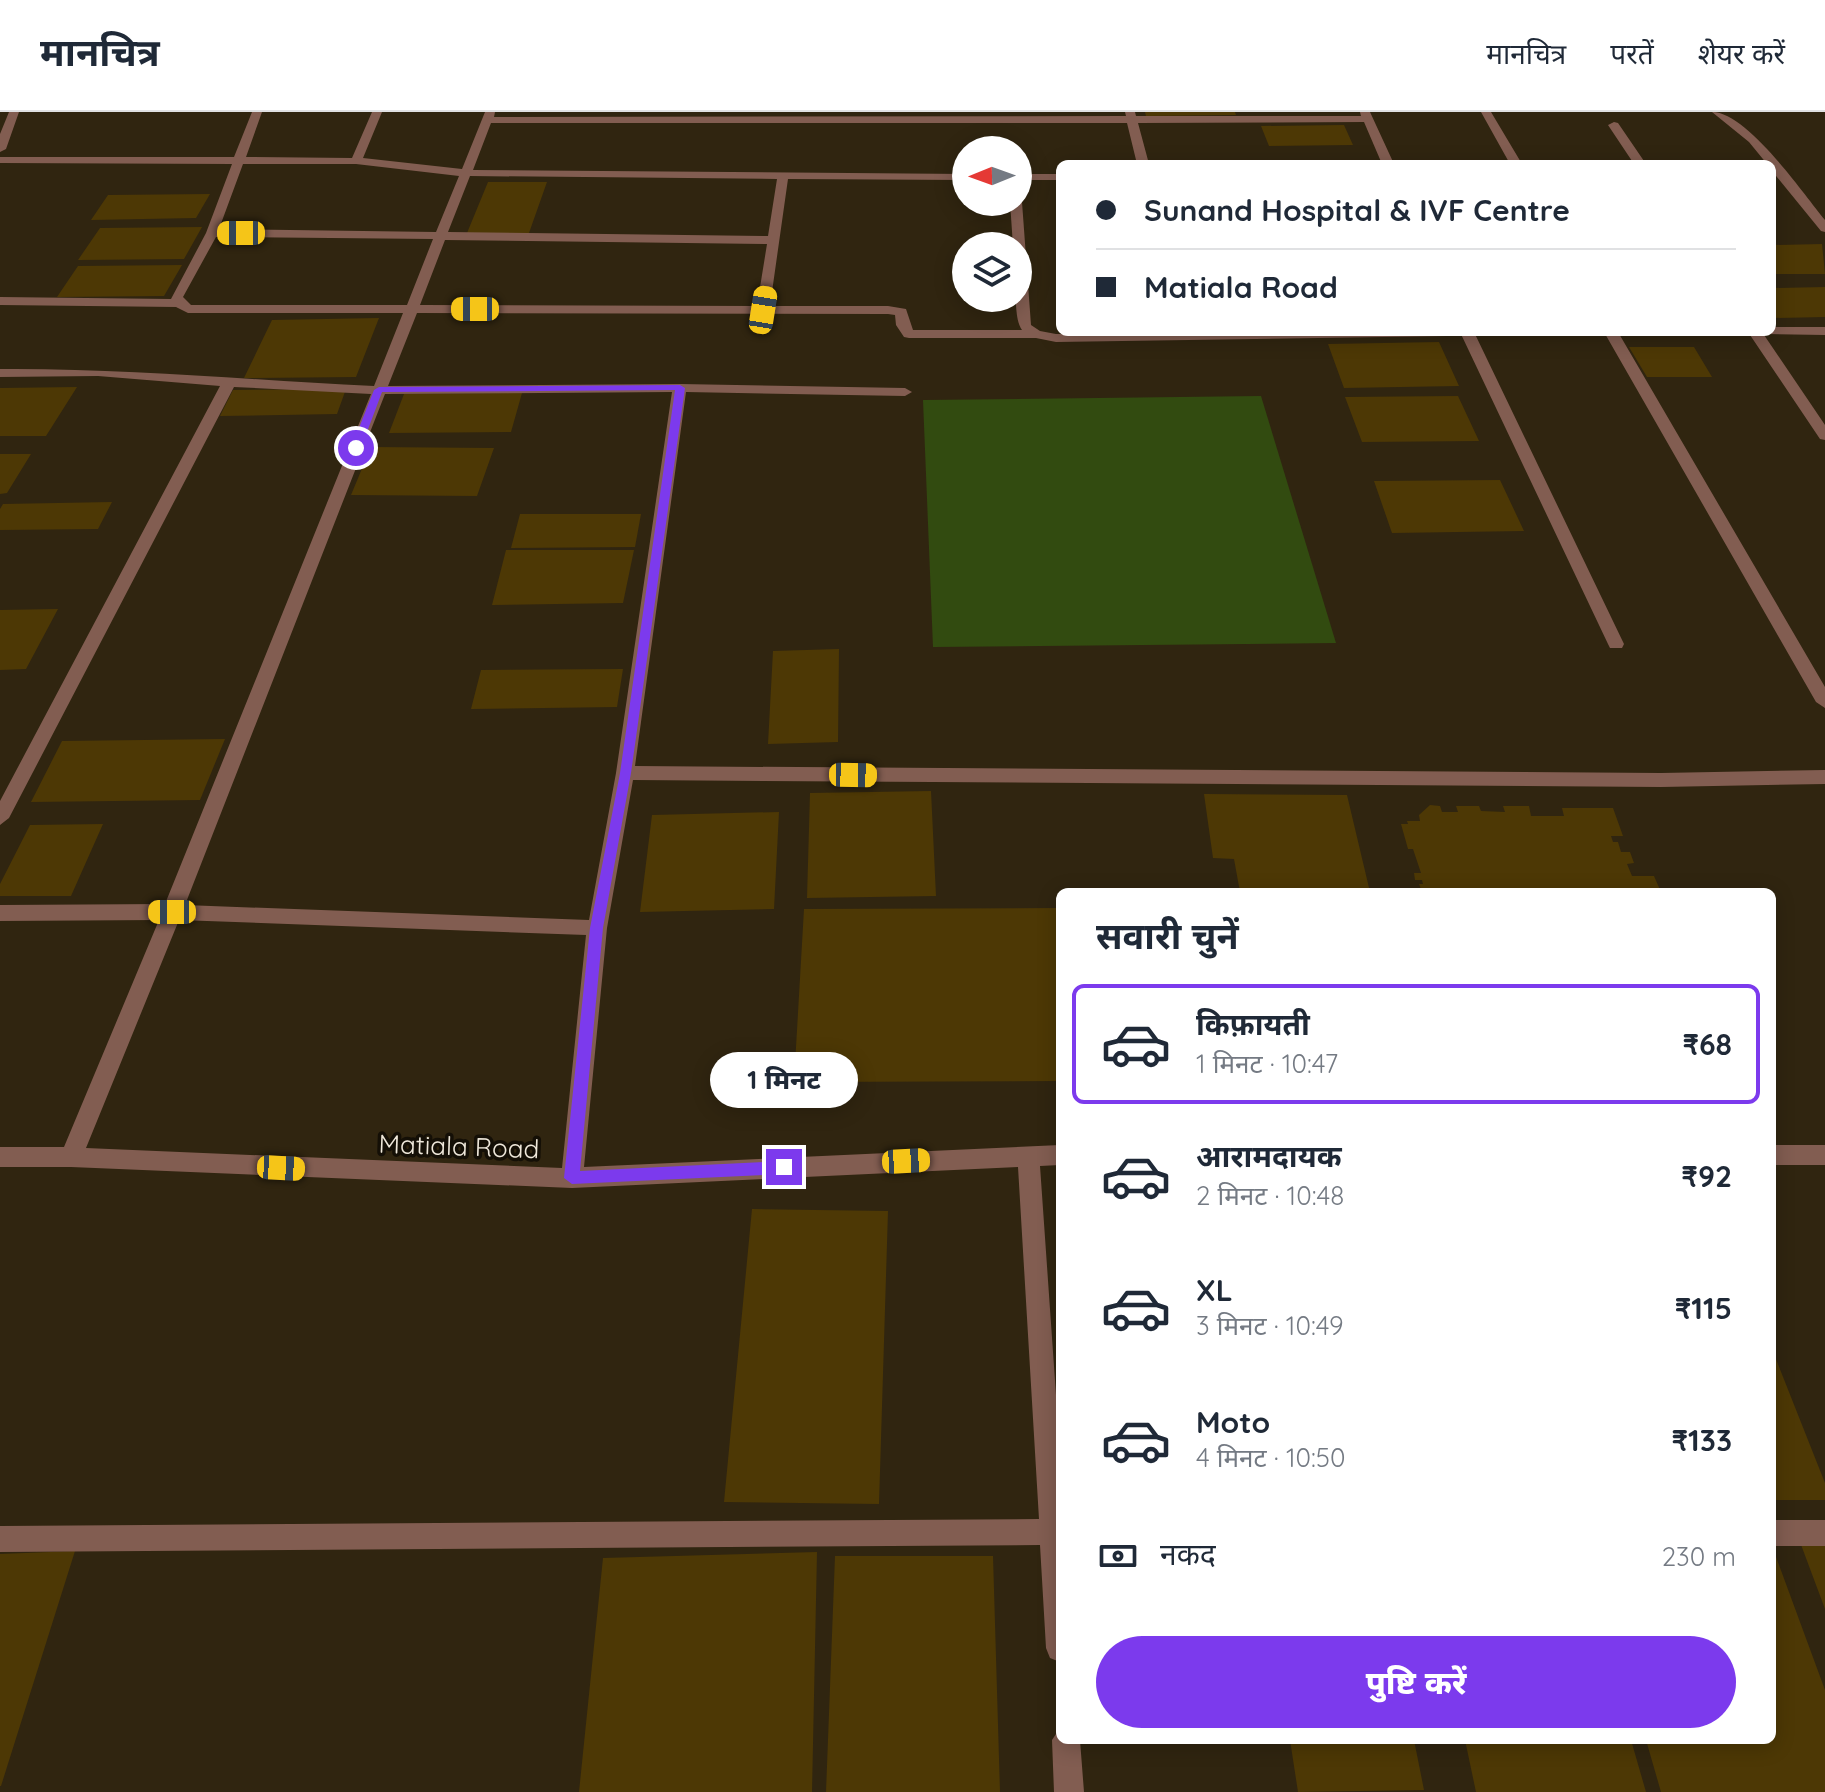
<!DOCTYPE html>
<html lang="hi">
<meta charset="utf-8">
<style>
body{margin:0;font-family:Quicksand,"Noto Sans Devanagari",sans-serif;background:#f6f6f7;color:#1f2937;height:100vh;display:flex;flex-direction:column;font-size:30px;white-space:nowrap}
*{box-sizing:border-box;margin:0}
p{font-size:26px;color:#747a83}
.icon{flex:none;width:44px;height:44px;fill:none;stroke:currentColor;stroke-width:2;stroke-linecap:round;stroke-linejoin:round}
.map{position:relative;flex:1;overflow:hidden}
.details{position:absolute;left:1056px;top:776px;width:720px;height:856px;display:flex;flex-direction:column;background:#fff;border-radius:12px;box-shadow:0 4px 20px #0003}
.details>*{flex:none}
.banner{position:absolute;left:1056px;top:48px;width:720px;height:176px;border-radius:12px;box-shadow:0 4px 20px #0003;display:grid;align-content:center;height:176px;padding:0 40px;background:#fff}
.needle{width:52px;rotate:269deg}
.buttons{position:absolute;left:952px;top:24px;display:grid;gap:16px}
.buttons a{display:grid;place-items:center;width:80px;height:80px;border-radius:50%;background:#fff;box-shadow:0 4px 20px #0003;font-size:40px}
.end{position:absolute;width:36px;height:36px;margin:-18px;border:10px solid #7c3aed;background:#fff;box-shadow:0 0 0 4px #fff}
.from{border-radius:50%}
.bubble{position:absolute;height:56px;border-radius:28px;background:#fff;box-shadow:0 4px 20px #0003;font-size:26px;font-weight:800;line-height:56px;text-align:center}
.car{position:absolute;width:24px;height:48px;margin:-24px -12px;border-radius:10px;box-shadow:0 0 6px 2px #0007;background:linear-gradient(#f5c518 24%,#345 0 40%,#f5c518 0 76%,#345 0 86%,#f5c518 0)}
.banner b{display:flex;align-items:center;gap:28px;height:76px;font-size:30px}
.banner b+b{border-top:2px solid #e0e1e3}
.banner i{width:20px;height:20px;background:#1f2937}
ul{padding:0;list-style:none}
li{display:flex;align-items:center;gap:24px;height:120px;margin:0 16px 12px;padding:0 24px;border:4px solid transparent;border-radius:12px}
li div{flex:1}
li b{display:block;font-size:30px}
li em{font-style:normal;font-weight:800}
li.current{border-color:#7c3aed}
li>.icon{width:72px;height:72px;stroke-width:1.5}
h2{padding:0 40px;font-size:36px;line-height:96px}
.pay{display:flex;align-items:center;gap:20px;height:88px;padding:0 40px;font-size:30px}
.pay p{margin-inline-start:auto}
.button{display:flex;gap:16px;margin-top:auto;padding:16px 40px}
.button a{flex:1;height:92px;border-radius:48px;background:#7c3aed;color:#fff;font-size:32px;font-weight:800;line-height:92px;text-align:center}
header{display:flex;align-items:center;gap:48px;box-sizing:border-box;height:112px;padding:0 40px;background:#fff;border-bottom:2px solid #e0e1e3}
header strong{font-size:38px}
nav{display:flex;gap:44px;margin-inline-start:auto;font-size:28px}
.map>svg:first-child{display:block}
.green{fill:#324b10}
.building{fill:#4d3805}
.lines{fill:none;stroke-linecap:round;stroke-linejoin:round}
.minor{fill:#825d51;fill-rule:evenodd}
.route{fill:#7c3aed}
.labels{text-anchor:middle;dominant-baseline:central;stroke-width:7;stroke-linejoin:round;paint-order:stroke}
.street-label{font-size:26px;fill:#efe8db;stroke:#140f06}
</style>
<header>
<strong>मानचित्र</strong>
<nav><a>मानचित्र</a><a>परतें</a><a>शेयर करें</a></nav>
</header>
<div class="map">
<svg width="1825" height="1680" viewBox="0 0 1825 1680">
<rect width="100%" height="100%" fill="#302510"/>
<path class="green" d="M1261,284L1336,531L933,535L923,288Z"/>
<path class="building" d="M1145,0H1235L1236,3L1146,4Z
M1344,13L1353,33L1269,34L1261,14Z
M488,70H547L529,121H467Z
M210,82L196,106L91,108L108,83Z
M202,115L184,147L78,148L100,116Z
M1822,132L1825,162H1772V133Z
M182,153L164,184L57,185L78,154Z
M1825,175V205L1772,206V176Z
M379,206L356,265L244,266L272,208Z
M1439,230L1459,274L1344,276L1328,232Z
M1629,235H1694L1712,265H1647Z
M77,275L46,324H0V276Z
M346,277L337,302L220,304L233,278Z
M522,281L511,320L389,321L404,282Z
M1458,284L1479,329L1362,330L1345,285Z
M371,335L494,336L477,384L351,383Z
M0,342H31L7,381L0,382Z
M1500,368L1524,419L1392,421L1374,369Z
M112,390L98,417L0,418V397L3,392Z
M520,402H641L635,435L511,436Z
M506,438H634L623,491L492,493Z
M58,497L26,557L0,558V498Z
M839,537L838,630L768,632L773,539Z
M623,557L617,595L471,597L481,558Z
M225,627L200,688L31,690L62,629Z
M931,679L936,784L807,786L810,681Z
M1204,682L1347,683L1370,780H1240L1234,747L1213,746Z
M1430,693L1440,694L1442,700H1458L1456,694H1479L1481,699L1505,700L1503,694H1529L1531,704H1564L1562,696H1613L1623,724H1611L1613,730H1618L1621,740H1630L1634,751L1627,752L1632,764H1654L1661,780H1422L1419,772H1423L1422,768H1415L1414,761H1421L1413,737H1408L1401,712H1408L1407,709H1420L1419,703Z
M779,700L774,797L640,800L652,703Z
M103,712L71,784H0V772L30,713Z
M1060,796V969L794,970L804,797Z
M752,1097L888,1099L879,1392L724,1390Z
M1772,1237L1825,1371V1388H1772Z
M1800,1430H1825V1497Z
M1772,1434L1825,1578V1680H1661L1646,1628H1772Z
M75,1439L1,1674H0V1442Z
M817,1440L812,1680H579L603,1446Z
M835,1444H993L1000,1680H826Z
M1290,1628H1414L1424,1678L1298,1680Z
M1465,1628H1631L1646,1680H1476Z"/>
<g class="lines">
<path class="minor" d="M9,0H19L6,37L0,40V22Z
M252,0H262L246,45L352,46L372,0H382L363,46L462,57L485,0H495L494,5L1126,4L1125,0H1135L1136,4H1361L1360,0H1370L1394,52H1382L1364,10L1138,11L1149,52H1137L1127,11H491L473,58L966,62V68L788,67L770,194H888L906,197L913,218H1022C1011,203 1018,155 1018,134H1013L1010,90H1018V87L1022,90L1031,213L1040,219L1056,222L1454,220L1447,224L1056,230L1036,226H909L904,225L896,213L895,203L888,202L417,201L388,274L680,272L905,276L912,280L905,284L686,280L635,654L1661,661L1825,658V672L1661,675L633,668L607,816L584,1055L1060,1033V1053L1040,1054L1060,1340V1550L1050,1546L1046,1536L1040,1433L0,1440V1414L1039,1407L1018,1055L572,1076L71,1055H0V1035H64L159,808L0,809V793L165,792L371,282L234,275L9,706L0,713V689L220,274L98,264L0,265V257C125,256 249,268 374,274L403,201H188L176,195L0,193V185L171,187L206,121L232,52L0,51V45H234ZM243,52H356L459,64L436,120L219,117ZM470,64L777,67L768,124L448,120ZM216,125L433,127L407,193H191L183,185ZM445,128L767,132L757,194L420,193ZM672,280L616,661L589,808L185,793L385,282ZM179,808L586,823L562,1056L86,1036Z
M1481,0H1491L1522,52H1510Z
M1712,0C1747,0 1802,80 1825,108V120L1821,119L1772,59V52H1767L1749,30Z
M1614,10L1618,11L1646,52H1634L1608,13Z
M1018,62H1060V68H1018Z
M1772,215H1825V223L1767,222L1772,220Z
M1460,220H1474L1624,532L1622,536H1610L1608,532Z
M1604,220H1618L1825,575V596L1816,590Z
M1748,220H1762L1825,313V328L1820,327Z
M1772,1033H1825V1053H1772Z
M1772,1408H1825V1434H1772Z
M1060,1616V1628H1080L1084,1680H1054L1052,1628Z"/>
</g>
<path class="route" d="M680,273L685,276L631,661L603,816L580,1059L784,1049L792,1055L784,1062L572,1072L564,1066L590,816L620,661L675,278L382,280L361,336L356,338L351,336L374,278L379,275Z"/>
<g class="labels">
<g class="street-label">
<text transform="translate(459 1034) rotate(2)">Matiala Road</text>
</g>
</g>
</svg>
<div class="buttons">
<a><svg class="needle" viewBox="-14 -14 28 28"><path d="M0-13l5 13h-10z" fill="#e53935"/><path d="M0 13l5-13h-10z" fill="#747a83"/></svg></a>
<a><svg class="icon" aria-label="layers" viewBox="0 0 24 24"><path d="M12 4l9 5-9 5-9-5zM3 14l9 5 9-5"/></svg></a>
</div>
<i class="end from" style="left:356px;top:336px"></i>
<i class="end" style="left:784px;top:1055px"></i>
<div class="bubble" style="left:710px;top:940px;width:148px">1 मिनट</div>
<i class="car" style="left:241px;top:121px;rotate:270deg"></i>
<i class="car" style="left:475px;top:197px;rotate:270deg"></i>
<i class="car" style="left:763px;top:198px;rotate:9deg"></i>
<i class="car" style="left:853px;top:663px;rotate:91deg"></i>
<i class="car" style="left:172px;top:800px;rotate:270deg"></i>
<i class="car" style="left:906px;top:1049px;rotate:87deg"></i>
<i class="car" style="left:281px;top:1056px;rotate:93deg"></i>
<div class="banner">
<b><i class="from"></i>Sunand Hospital &amp; IVF Centre</b>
<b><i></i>Matiala Road</b>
</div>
<section class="details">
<h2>सवारी चुनें</h2>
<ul>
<li class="current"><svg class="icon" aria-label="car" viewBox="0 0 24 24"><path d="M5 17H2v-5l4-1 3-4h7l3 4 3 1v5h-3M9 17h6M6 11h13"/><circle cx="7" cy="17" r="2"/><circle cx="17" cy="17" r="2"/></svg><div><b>किफ़ायती</b><p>1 मिनट · 10:47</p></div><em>₹68</em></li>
<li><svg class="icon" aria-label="car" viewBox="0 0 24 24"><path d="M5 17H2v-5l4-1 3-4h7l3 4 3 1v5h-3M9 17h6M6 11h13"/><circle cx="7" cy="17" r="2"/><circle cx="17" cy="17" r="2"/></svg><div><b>आरामदायक</b><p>2 मिनट · 10:48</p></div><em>₹92</em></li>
<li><svg class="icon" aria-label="car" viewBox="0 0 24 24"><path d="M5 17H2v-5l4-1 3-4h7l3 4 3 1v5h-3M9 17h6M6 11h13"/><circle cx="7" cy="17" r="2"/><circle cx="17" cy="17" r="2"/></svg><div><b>XL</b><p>3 मिनट · 10:49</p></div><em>₹115</em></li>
<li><svg class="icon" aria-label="car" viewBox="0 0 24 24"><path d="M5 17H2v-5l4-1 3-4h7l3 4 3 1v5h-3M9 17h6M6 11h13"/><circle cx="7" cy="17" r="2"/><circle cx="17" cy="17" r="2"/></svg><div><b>Moto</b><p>4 मिनट · 10:50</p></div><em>₹133</em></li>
</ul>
<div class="pay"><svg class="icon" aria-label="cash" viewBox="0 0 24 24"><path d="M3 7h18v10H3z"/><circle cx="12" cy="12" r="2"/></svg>नकद<p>230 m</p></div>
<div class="button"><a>पुष्टि करें</a></div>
</section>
</div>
